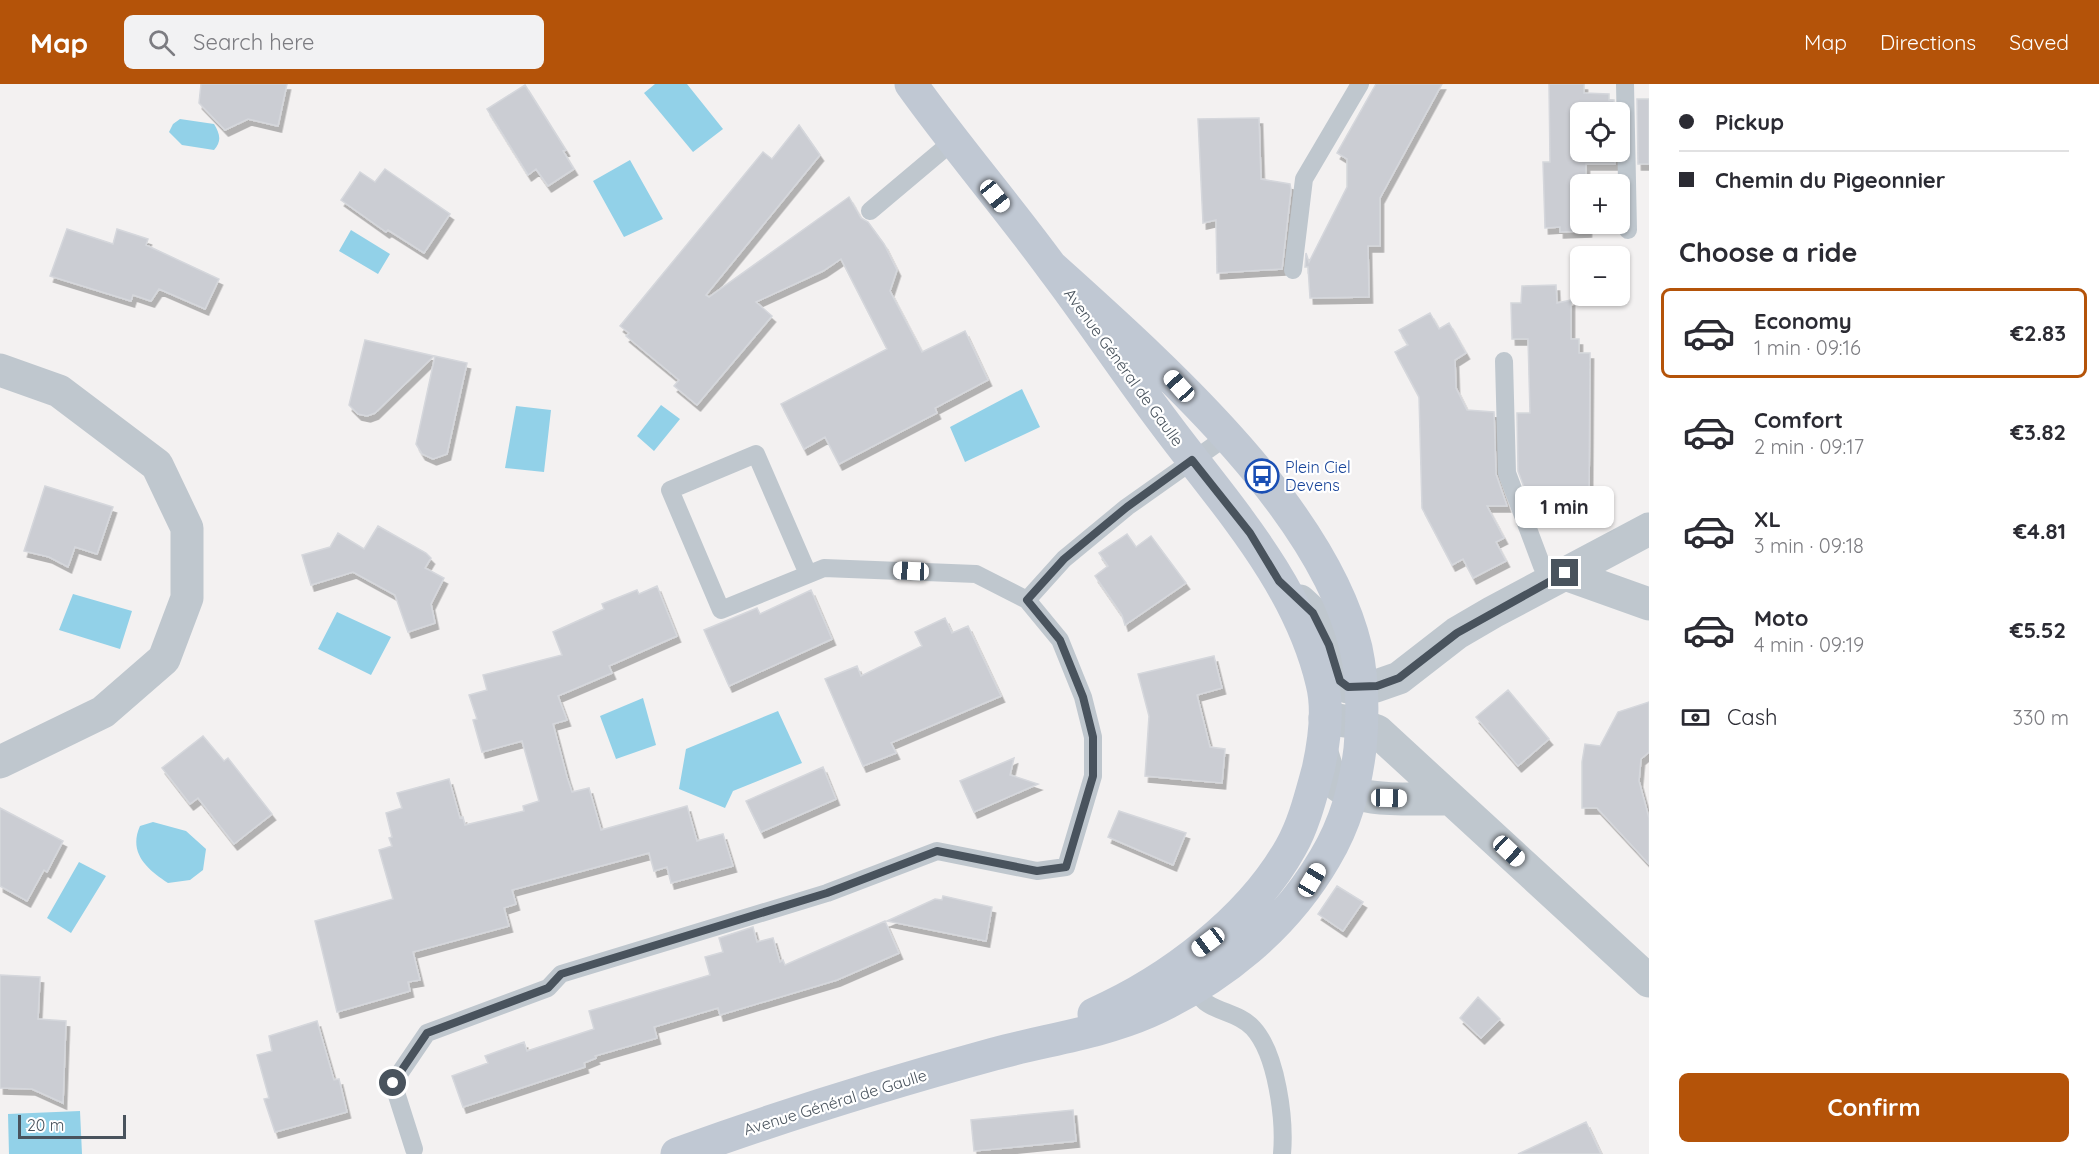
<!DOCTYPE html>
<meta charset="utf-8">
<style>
body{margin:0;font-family:Quicksand,sans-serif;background:#f2f2f3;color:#2b2b33;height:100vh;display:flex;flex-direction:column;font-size:22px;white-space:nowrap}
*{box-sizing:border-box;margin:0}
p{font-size:20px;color:#7c7c81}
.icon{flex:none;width:33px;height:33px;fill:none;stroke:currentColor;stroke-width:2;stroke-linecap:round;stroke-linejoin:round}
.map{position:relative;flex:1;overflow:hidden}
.drawer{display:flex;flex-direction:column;background:#fff;width:450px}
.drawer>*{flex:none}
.top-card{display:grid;align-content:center;height:132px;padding:0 30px;background:#fff}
.fabs{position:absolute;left:1570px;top:18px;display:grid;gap:12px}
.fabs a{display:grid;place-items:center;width:60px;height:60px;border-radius:9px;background:#fff;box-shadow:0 2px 4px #0004;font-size:30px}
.scale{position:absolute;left:18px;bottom:15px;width:108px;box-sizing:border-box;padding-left:6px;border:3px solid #49535d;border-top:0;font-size:16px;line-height:21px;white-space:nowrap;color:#49535d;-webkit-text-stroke:4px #fff;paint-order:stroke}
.end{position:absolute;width:27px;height:27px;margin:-14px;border:8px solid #49535d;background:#fff;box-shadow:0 0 0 3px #fff}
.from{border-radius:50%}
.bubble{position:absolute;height:42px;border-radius:9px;background:#fff;box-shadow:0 2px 4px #0004;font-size:20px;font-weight:700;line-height:42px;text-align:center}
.car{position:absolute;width:18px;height:36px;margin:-18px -9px;border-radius:8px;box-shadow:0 0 4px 2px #0007;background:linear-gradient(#fff 24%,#345 0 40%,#fff 0 76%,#345 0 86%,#fff 0)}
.top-card b{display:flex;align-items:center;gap:21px;height:57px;font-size:22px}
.top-card b+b{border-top:2px solid #e1e1e2}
.top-card i{width:15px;height:15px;background:#2b2b33}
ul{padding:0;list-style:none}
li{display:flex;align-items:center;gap:18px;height:90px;margin:0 12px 9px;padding:0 18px;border:3px solid transparent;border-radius:9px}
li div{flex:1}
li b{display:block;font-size:22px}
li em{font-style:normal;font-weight:700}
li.current{border-color:#b45309}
li>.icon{width:54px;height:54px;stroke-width:1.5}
h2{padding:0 30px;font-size:27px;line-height:72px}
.pay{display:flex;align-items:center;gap:15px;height:66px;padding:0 30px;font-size:22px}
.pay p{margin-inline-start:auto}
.cta{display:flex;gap:12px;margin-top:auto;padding:12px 30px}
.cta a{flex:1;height:69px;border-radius:9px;background:#b45309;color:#fff;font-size:24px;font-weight:700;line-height:69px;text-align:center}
header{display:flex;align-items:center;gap:36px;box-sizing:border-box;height:84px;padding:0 30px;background:#b45309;color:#fff}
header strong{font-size:28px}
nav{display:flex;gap:33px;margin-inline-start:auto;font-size:21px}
.search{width:420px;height:54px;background:#f2f2f3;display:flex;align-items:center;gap:15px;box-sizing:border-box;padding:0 21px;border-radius:9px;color:#7c7c81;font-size:22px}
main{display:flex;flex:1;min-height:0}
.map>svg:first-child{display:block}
.water{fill:#92d1e8}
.building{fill:#cbcdd3;stroke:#d5d7dc;stroke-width:1.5;filter:url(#shadow)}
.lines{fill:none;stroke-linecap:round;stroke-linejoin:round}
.lane{stroke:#bfc7ce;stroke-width:18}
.street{stroke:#bfc7ce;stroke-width:33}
.secondary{stroke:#c0c8d3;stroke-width:33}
.route{stroke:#49535d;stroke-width:8}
.labels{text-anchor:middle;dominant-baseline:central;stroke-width:4.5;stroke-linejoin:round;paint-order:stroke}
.street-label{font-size:16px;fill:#49535d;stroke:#fff}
.transit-label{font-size:16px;fill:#164399;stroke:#fff;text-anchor:start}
</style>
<header>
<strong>Map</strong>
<div class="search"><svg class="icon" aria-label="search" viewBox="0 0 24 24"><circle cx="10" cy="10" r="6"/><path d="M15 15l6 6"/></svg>Search here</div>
<nav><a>Map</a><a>Directions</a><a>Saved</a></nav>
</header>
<main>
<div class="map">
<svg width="1649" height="1070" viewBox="0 0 1649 1070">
<defs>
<filter id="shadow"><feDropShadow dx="3.5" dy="6" stdDeviation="0" flood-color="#0004"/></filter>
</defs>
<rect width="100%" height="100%" fill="#f3f1f1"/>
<path class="water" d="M655,0H687L723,45L693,68L644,9Z
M180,35L214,40C220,50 222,57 214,66L182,61L169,48L173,40Z
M630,76L663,135L624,153L593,97Z
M351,146L390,170L378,190L339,167Z
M1022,305L1040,343L965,378L950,343Z
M661,321L680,335L654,367L637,352Z
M516,322L551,326L544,388L505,384Z
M73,510L132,527L120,565L59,546Z
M337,528L391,553L371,591L318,565Z
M643,614L656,661L616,675L600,632Z
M778,627L802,679L733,707L725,724L679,705L686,665Z
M153,738L186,747L206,765L203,786L190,796L168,799C147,785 128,769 140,742Z
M79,778L106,792L71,849L47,834Z
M80,1027L82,1070H9L8,1030Z"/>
<path class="building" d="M201,0H287L278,42L248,35L225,46L199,19Z
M1376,0H1442L1380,114V162H1368L1369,213L1310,214L1308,183H1305L1306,169L1309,178L1347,103V75L1337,69Z
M1549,0H1584V9L1609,10V16H1614V28H1581V68H1615V80H1586V100H1581V140H1588V147L1560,148V143L1545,144L1543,78H1550Z
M525,1L566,66L563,67L574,85L548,102L536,85L528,91L487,25Z
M1637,15H1649V80H1638Z
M1259,34L1261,95L1290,100L1291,106L1282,185L1217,189L1216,136L1203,139L1198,35Z
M799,41L820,71L706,211L709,213L849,113L861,134L868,138L884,160L897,186L890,207L922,268L965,247L988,296L935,324L937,329L839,380L825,353L804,365L781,320L887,265L841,175L823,187L756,218L772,232L697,321L674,302L679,296L626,252L629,249L620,242L763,68L772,75Z
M385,85L450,130L424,169L388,146L386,148L341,116L360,88L375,98Z
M67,145L113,160L117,145L148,155L146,161L219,195L205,225L159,205L151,217L133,211L131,217L50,192Z
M1556,201L1557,219L1571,216V255H1579V269H1590L1589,422H1531L1518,387L1517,329H1530L1528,255H1512L1511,219H1521L1522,202Z
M1430,229L1439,245L1449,239L1466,269L1455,276L1456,304L1467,326L1494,328L1496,390L1507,422H1487L1504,454L1496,458L1506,477L1473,494L1463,475L1452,481L1422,424L1419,313L1395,268L1408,261L1399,246Z
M365,256L434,272L375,329L367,332L358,330L349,321Z
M435,272L467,279L447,370L433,375L422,370L416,360Z
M45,402L113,423L97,470L75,463L68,483L49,473L24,467Z
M378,442L426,469L431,474L425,484L444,494L431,520L435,539L408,548L395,511L353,488L311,501L302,471L330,463L338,449L364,465Z
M1127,450L1136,463L1151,452L1186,499L1125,541L1122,531L1095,492L1108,482L1099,469Z
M657,502L677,552L609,582L612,589L558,612L567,636L553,640L567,693L572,708L589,704L601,746L687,722L697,757L723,750L733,782L671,799L667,783L654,787L649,769L512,806L516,820L504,824L509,842L413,868L420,896L408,898L410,907L337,928L315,837L393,815L379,766L392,762L389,754L392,753L386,729L402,724L397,709L449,695L460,734L463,733L465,741L524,727L523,722L539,717L522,657L482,668L473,636L477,635L469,611L487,606L483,591L562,571L553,548L604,525L602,520L637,506L639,510Z
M811,506L832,555L729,602L704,546L757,524L760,530Z
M945,534L952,549L968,542L1001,612L891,659L896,669L863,682L825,595L857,582L861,592L922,562L915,548Z
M1214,572L1222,604L1197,611L1210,663L1225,665L1222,699L1145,692L1149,632L1138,590Z
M1508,606L1549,655L1518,682L1476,633Z
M1649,618V668L1641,675L1639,697L1649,734V780L1597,724H1582V678L1585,660L1600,662L1618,628Z
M203,652L224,677L228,674L272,730L234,760L198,714L190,720L162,684Z
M1014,674L1010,691L1038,700L974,728L960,697Z
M823,683L836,715L761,748L746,717Z
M0,724L63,757L47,788L44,786L27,817L0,802Z
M1119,727L1186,749L1173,781L1108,753Z
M1337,802L1363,818L1343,847L1318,830Z
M943,812L992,823L986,857L887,837L935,815L942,816Z
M885,837L899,869L837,896L720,931L718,924L654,943L657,954L595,972L596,974L584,979L585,983L463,1023L452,992L488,979L485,972L507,964L524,958L527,967L594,945L589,927L710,891L705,873L723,868L719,854L753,843L757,858L773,854L780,878L783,876L785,881Z
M0,891L40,893L38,935L66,937L63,1019L32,1005L0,1004Z
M1478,913L1500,935L1481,954L1460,934Z
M317,937L334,996L339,995L347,1028L275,1048L264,1015L269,1014L257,971L272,967L269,952Z
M1073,1026L1076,1057L974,1067L971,1036Z
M1586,1038L1601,1070H1518Z"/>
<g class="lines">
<path class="lane" d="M1625,0L1628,146
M870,127L952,58
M1293,186L1304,95L1360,0
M1504,277L1507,389L1542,482L1565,490
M1027,516L1064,475L1127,423L1226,353
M1190,899C1195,906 1201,916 1208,920C1223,929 1241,931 1253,944C1277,970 1285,1036 1282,1070
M414,1065L393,999L427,949L548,904L561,890L827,809L937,767L1037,787L1066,783L1093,692V653L1083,613L1060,556L1027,516L976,490L824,484L721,526L670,406L756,370L808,490"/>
<path class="street" d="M0,286L59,307L157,381L187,444V514L164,575L103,628L0,678
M1565,490L1649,520
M1300,517L1313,529L1329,561L1340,597L1348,603L1376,602L1399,594L1457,549L1493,528L1649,445
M1325,634L1351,638L1377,647L1649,897
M1322,669C1325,677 1327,688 1332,695C1350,721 1418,714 1448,715"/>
<path class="secondary" d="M911,0C956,63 1007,122 1053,185C1091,235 1125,287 1163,337C1223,418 1298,497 1322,599C1329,626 1324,659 1318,686C1311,711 1304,740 1291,763C1251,835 1169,897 1094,930
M677,1070C781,1032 888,999 994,970C1045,956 1100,949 1148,928C1221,895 1285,843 1325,774C1346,739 1355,704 1360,665C1363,632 1363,596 1356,564C1322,422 1158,279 1053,184"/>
</g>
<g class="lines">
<path class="route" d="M393,999L427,949L548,904L561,890L827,809L937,767L1037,787L1066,783L1093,692V653L1083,613L1060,556L1027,516L1064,475L1127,423L1192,376L1250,449L1279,497L1313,529L1329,561L1340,597L1348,603L1377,602L1399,594L1457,549L1565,489"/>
</g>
<defs>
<g id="bus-ring" transform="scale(1.725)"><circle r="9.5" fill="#fff" stroke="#1a4fb4" stroke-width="1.5"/><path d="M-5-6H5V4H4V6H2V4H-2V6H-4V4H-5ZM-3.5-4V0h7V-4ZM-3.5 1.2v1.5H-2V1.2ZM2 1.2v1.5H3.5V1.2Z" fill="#1a4fb4"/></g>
</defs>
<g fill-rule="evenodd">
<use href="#bus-ring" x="1262" y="392"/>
</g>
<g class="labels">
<g class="street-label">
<text transform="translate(1124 283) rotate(54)">Avenue Général de Gaulle</text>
<text transform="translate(835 1018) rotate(-17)">Avenue Général de Gaulle</text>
</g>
<g class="transit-label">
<text x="1285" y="383">Plein Ciel<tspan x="1285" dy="18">Devens</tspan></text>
</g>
</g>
</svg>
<div class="fabs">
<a><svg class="icon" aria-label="locate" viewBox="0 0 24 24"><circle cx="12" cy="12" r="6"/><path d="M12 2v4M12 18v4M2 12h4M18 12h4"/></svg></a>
<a>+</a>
<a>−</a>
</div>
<div class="scale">20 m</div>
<i class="end from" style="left:393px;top:999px"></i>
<i class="end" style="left:1565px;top:489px"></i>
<div class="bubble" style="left:1515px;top:402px;width:99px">1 min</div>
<i class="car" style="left:995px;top:112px;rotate:141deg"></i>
<i class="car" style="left:1179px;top:302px;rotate:318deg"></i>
<i class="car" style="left:911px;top:487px;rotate:273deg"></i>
<i class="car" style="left:1389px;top:714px;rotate:91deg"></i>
<i class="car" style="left:1509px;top:767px;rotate:133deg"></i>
<i class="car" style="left:1312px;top:796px;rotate:31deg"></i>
<i class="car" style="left:1208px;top:858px;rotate:233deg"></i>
</div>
<section class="drawer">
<div class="top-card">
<b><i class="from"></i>Pickup</b>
<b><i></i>Chemin du Pigeonnier</b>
</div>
<h2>Choose a ride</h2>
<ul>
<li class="current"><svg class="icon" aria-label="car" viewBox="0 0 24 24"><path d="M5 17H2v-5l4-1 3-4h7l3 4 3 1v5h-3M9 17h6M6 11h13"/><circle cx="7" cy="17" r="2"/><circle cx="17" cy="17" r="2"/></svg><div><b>Economy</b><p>1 min · 09:16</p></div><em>€2.83</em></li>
<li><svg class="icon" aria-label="car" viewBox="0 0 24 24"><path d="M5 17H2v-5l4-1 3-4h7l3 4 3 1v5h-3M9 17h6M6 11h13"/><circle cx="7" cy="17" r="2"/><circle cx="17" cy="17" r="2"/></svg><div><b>Comfort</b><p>2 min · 09:17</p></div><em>€3.82</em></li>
<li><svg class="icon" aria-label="car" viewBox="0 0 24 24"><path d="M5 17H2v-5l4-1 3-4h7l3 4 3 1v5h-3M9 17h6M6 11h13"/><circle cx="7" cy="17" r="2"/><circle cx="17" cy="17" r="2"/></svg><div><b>XL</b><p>3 min · 09:18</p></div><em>€4.81</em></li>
<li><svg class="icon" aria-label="car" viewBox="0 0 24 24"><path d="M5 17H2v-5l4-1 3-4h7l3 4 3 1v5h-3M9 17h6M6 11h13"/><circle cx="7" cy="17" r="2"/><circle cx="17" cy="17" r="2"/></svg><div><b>Moto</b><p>4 min · 09:19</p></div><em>€5.52</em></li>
</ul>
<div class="pay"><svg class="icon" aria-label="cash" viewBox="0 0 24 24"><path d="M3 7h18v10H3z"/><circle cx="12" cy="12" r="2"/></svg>Cash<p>330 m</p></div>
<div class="cta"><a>Confirm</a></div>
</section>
</main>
